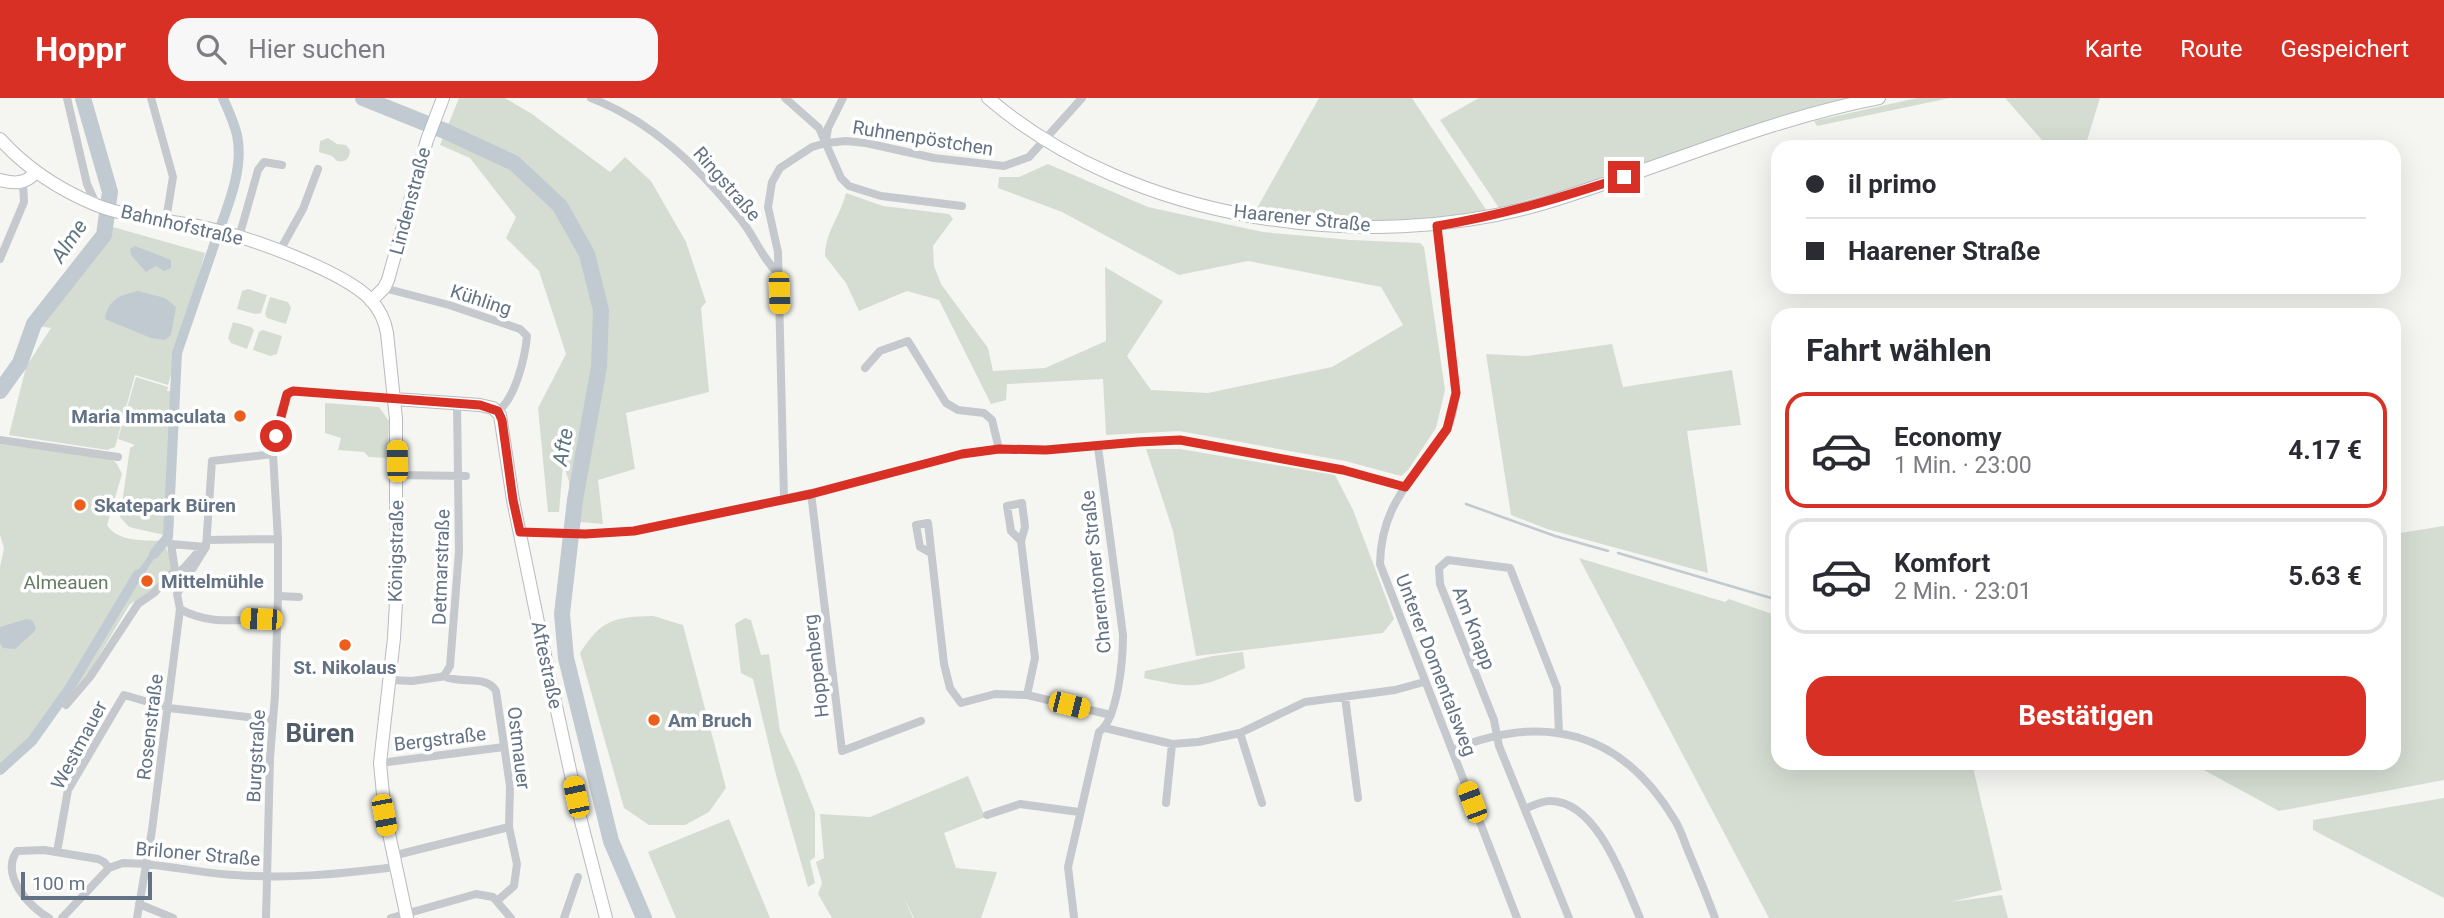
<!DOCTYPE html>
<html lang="de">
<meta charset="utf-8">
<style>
body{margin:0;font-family:Roboto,sans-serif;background:#f7f7f7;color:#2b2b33;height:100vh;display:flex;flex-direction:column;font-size:26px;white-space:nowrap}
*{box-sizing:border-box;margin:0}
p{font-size:23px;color:#7c7c81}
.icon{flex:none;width:38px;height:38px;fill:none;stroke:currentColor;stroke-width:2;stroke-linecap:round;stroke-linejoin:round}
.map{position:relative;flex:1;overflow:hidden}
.drawer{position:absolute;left:1771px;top:210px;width:630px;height:462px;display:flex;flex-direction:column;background:#fff;border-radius:21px;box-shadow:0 7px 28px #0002}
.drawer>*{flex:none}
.guide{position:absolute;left:1771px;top:42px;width:630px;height:154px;border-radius:21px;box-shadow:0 7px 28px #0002;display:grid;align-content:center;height:154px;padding:0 35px;background:#fff}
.scale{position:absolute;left:21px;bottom:18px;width:131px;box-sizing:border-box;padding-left:7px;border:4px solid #637284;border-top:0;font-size:19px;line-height:24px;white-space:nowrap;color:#637284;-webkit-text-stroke:5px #fff;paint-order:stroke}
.end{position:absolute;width:32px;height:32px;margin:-16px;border:9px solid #d93025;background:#fff;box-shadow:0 0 0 4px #fff}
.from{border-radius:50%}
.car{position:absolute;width:21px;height:42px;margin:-21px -10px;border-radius:9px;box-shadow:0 0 5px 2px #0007;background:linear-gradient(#f5c518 24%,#345 0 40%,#f5c518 0 76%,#345 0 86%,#f5c518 0)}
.guide b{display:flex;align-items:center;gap:24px;height:66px;font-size:26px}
.guide b+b{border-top:2px solid #e1e1e2}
.guide i{width:18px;height:18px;background:#2b2b33}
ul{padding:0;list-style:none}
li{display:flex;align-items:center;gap:21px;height:116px;margin:0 14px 10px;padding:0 21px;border:4px solid #e1e1e2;border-radius:21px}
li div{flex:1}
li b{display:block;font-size:26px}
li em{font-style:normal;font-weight:700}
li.active{border-color:#d93025}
li>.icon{width:63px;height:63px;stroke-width:1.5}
h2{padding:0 35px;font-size:32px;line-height:84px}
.primary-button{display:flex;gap:14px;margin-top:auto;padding:14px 35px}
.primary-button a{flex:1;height:80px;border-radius:21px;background:#d93025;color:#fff;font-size:28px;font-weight:700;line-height:80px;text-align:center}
header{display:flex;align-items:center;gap:42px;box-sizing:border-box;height:98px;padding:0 35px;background:#d93025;color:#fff}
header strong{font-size:33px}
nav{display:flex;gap:38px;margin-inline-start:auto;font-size:24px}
.search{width:490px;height:63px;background:#f7f7f7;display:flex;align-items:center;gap:18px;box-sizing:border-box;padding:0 24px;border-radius:21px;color:#7c7c81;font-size:26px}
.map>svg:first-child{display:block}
.green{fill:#d5ddd2}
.water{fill:#c0cad0}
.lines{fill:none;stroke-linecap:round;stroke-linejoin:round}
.stream{stroke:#c0cad0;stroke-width:2.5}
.canal{stroke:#c0cad0;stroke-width:10}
.river{stroke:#c0cad0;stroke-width:16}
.secondary-casing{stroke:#b7bbc0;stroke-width:14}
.street{stroke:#c5c8cc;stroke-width:8}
.secondary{stroke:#fff;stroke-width:12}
.route{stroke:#d93025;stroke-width:9}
.poi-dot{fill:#ed5e1a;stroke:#fff;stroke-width:2.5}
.labels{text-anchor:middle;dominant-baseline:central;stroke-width:7;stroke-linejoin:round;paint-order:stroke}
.street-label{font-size:19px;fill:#637284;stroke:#fff}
.poi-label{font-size:19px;font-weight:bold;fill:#637284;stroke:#fff;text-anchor:start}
.park-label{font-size:19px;fill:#657b62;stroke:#fff}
.water-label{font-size:21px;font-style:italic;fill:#5e7582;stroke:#fff}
.district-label{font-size:26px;font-weight:bold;fill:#515c69;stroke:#fff}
</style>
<header>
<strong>Hoppr</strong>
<div class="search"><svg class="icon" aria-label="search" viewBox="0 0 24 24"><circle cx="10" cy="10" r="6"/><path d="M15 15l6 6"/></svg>Hier suchen</div>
<nav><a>Karte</a><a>Route</a><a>Gespeichert</a></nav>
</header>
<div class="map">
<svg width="2444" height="820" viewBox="0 0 2444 820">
<rect width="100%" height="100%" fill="#f5f6f1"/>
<path class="green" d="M459,0H505L532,16L610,74L625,59L651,83L686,144L706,204L701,210L709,294L626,315L635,371L598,382L603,426L569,423V383L563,366L559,414H548L538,310L566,256L539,173L506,140L516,119L470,60L440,47Z
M1319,0H1412L1487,113L1419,122L1344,123L1256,112Z
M1479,0H1846L1808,10L1578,88L1499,110L1440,22Z
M1917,0H1950L1817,28L1814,23Z
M2005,0H2100L2085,49H2048Z
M328,40L337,46L346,47L350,52C350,60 346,65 337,63L332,58L319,54L320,43Z
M1048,66L1148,109L1212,123L1263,134L1351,142L1420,145L1424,149L1445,292L1436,330L1408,372L1401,378L1345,363L1179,333L1106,337L1103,281L1007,286L1006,302L991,306L939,202L907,193L859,213L846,185L825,158C825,134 840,119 846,95L883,108L949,116L953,121L933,148L934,168L941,186L988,250L993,273L1045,270L1106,243L1105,169L1163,203L1127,258L1151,292L1208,295L1332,269L1403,227L1381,189L1248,163L1179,177L1062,114L998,90L999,79H1019Z
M113,129L205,155L168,287L135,277L115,349L107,352L9,337L26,269L51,230L38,228L69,192Z
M248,191L267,197L261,215L255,216L237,211L242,193Z
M270,199L288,204L291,210L286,226L267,220L265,216Z
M233,224L251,229L254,232L247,251L231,245L228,240Z
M263,232L282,238L277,256L270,258L253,252L259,234Z
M1612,246L1623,289L1732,272L1741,327L1687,333L1708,475L1547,431L1511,417L1486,256L1527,258Z
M136,279L168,289L167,293H171L164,437L129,429L120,419L130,350L135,347L118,341Z
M325,305L379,309L389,323L388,360L369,359L364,354L338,352L341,340L325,335Z
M0,346L112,361L117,366L122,376L107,427C118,444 142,442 161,443L169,455L172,470L150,496L130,506L89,574L0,676V469L4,450L0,437Z
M1146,351H1180L1335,377L1353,412L1394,521L1383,535L1196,558L1173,433Z
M2444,428V682L2279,713L2191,665H2394V436Z
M1579,460L1725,504L1729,501L1778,518V665H1972L2002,792L1950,804L2002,797L2008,820H1769Z
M653,518L683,527L726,690L709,714L685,727H649L624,710L580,555C602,521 614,519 653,518Z
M745,520L751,522L761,557L769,556L780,633L798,671L815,714V759L810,763L815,785L808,789L776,677L753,581L741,575L735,526Z
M1243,554L1245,570C1199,591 1194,591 1144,580L1145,573L1213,558Z
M968,678L985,719L944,735L956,770L997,774L981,820H914L903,798L913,820H832L818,796L822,785L816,764L824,760L820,716L870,719Z
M2444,700V800L2313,732V722Z
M729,721L770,820H676L648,754Z"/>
<path class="water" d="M135,148L171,162V170L164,173L156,168L146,174L131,157L130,151Z
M138,193L165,200L176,209L171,237L165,242L151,240L105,221C108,201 121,197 138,193Z
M158,444L162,445V448L141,481L138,480L135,483L137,487L131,483Z
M26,521L32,522L36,530L34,534L15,551L3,550L0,545V529Z"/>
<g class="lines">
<path class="stream" d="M1466,406L1555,438L1608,453
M1618,455L1778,502"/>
<path class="canal" d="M213,150C224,116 245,74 237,37C234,24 228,12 223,0
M154,456L168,439L177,255L212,153
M0,672L32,643L69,591L138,476"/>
<path class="river" d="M363,0L445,33L514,65L560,108L587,156L601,212L599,269L575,402L562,516L566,560L611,743L644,820
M0,293L20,265L34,226L104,137L110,94L83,0"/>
<g class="secondary-casing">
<path id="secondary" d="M988,0C1131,123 1366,158 1545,105C1656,72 1764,22 1879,0
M0,41C26,70 60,92 96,107C132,121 174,122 211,131C250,140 344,173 371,202C379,211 385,223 387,235L396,321V504L394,540L380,665L385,717L407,820
M0,82C14,86 26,86 36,74
M371,203L384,190L388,182L427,42L443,0
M395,301L480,307L493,310L500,317L513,402L541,539L581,723L606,820"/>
</g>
<path class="street" d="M67,0L87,86L96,106
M151,0L173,79L166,122
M591,0C653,24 697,68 738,118C754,136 761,160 779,176
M785,0L819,30L841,80L849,88L881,98L962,108
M826,42L828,30L843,0
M1437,128L1456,295C1454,307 1453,321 1446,332C1442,340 1436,347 1430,354C1402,393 1381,416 1380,466L1517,820
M239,139L258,72L264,64L282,67
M279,154L303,111L318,71
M0,161L24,104L23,84
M384,190L449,207L520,231L527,238C525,260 515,301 498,313
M865,270L880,253L908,243L946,305L958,312L984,315L992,322L999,351
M0,342L118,359
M396,377L466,378
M811,395L842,653L921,623
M784,401L778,154L768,109L772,84L780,70L812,49L826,45L846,43L866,45L934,60L1004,68L1029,59L1082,0
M520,434L585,436L634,433L811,395L962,356L999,351L1046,352L1138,344L1180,342L1343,372L1405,389
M207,442L278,441
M1021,443L1011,433L1007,408L1022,405L1025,429L1021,443L1035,560L1027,597
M931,455L920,449L916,427L928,425L944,566L950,590L961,605L995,596L1027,597L1111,617
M172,479L184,470L198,454
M278,498L299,499
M180,511C212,529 242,520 277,521
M444,578C459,587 487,576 496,593L510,688L509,729L517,766L514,788L497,803
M390,582L412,583L440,579L444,578L450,568L459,453L457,306
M1345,599L1358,700
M66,607L90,579L138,506L154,495L175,472L171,446L206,449
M1105,630L1172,646L1198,644L1240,635L1305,604L1395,592L1424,584
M1240,635L1262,705
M1559,635L1557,590L1510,470L1448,462L1439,470L1440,486L1494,622L1499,648L1569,820
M1452,652C1544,614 1621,633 1674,721C1681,731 1684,744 1689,755C1698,777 1707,798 1715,820
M380,665L504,649
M1166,705L1172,646
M1525,711C1532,708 1543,702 1551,703C1598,704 1624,784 1640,820
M987,717L1020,706L1079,714
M57,754L68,692L124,597L169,610L273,622
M392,758L509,729
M139,806L173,820
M1074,819L1068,769L1099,634C1118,621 1123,561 1123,537L1098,349
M49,820C29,809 0,777 17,753L44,752L98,761L104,764L109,770
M62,820L109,770L123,765C160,765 197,775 235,777C289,781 341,776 395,769
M137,820L152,732L180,511L177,496L206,449L212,363L273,356
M266,820L270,660L275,597L278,498V441L273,356L281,313L287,296L293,293L395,301
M391,820L476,796L493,799L511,820
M564,820L578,779"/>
<use href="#secondary" class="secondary"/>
</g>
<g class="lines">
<path class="route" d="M276,338L287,296L293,293L480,307L498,313L502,322L513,402L520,434L585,436L634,433L811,396L962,356L999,351L1046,352L1138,344L1180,342L1343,372L1405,389L1447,331L1456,295L1437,128C1503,117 1560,100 1624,79"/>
</g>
<g class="poi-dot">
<circle cx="240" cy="318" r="7"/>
<circle cx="80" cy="407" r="7"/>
<circle cx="147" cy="483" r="7"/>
<circle cx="345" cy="547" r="7"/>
<circle cx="654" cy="622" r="7"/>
</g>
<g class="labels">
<g class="street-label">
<text transform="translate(923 40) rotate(9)">Ruhnenpöstchen</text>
<text transform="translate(727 86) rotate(49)">Ringstraße</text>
<text transform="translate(410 103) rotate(-75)">Lindenstraße</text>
<text transform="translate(1302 120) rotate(6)">Haarener Straße</text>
<text transform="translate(182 127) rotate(13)">Bahnhofstraße</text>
<text transform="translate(481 202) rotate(18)">Kühling</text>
<text transform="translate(396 453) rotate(-89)">Königstraße</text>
<text transform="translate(441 469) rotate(-88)">Detmarstraße</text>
<text transform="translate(1096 474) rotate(-96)">Charentoner Straße</text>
<text transform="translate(1474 530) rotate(69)">Am Knapp</text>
<text transform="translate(547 567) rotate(78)">Aftestraße</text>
<text transform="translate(1436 567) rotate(69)">Unterer Domentalsweg</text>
<text transform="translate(816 568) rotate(-97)">Hoppenberg</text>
<text transform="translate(150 629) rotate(-83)">Rosenstraße</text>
<text transform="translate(440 641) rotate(-7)">Bergstraße</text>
<text transform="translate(79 647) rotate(-62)">Westmauer</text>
<text transform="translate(519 650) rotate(83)">Ostmauer</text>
<text transform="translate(256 658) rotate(-87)">Burgstraße</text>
<text transform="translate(198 756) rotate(5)">Briloner Straße</text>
</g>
<g class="poi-label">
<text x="226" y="318" text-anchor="end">Maria Immaculata</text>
<text x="94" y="407">Skatepark Büren</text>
<text x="161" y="483">Mittelmühle</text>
<text x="345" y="569" text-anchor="middle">St. Nikolaus</text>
<text x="668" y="622">Am Bruch</text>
</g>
<g class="park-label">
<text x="66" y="484">Almeauen</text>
</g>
<g class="water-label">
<text transform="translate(69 143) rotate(-56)">Alme</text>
<text transform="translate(563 349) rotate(-80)">Afte</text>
</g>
<g class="district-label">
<text x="320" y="635">Büren</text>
</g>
</g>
</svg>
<div class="scale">100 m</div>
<i class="end from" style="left:276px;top:338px"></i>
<i class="end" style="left:1624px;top:79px"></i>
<i class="car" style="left:779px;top:195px;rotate:178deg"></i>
<i class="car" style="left:397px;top:363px;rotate:359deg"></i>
<i class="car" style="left:261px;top:521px;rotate:272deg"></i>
<i class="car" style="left:1069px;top:607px;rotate:104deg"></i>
<i class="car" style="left:576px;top:699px;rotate:348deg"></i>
<i class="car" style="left:1472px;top:704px;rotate:339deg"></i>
<i class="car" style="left:384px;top:717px;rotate:169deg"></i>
<div class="guide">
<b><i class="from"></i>il primo</b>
<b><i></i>Haarener Straße</b>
</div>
<section class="drawer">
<h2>Fahrt wählen</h2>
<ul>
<li class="active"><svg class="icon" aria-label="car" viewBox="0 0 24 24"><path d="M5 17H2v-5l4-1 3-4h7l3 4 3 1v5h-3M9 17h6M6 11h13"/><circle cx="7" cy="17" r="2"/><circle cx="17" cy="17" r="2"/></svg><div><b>Economy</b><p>1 Min. · 23:00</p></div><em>4.17 €</em></li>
<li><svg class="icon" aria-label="car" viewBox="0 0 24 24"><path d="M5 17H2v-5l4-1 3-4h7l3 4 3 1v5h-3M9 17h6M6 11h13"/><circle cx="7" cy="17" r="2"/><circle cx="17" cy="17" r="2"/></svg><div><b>Komfort</b><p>2 Min. · 23:01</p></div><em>5.63 €</em></li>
</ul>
<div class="primary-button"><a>Bestätigen</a></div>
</section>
</div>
